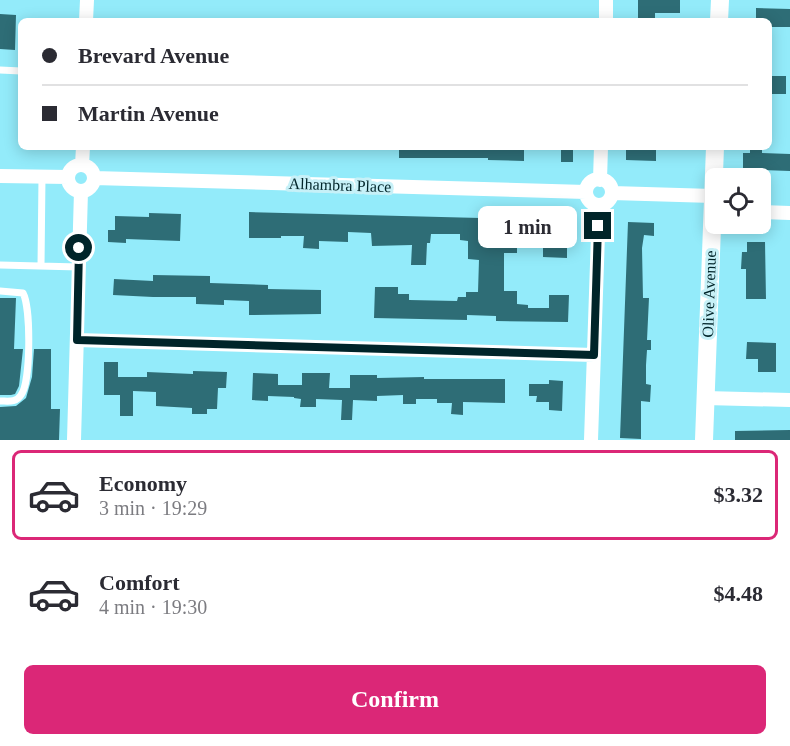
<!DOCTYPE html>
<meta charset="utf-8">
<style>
body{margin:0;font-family:"Times New Roman",serif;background:#f7f7f7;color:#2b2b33;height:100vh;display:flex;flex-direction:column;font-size:22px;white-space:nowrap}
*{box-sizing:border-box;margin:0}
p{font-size:20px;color:#7c7c81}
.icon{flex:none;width:33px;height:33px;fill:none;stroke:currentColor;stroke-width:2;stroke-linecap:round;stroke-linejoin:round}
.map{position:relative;height:440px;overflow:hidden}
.details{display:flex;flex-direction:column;background:#fff;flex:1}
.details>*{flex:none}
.top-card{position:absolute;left:18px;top:18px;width:754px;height:132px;border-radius:9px;box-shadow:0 3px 15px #0003;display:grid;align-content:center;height:132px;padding:0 24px;background:#fff}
.fabs{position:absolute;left:705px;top:168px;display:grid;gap:12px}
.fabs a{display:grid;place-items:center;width:66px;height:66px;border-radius:9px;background:#fff;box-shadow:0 3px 15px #0003;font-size:30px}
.end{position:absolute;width:27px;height:27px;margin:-14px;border:8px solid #002429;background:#fff;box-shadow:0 0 0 3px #fff}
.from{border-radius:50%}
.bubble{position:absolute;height:42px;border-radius:9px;background:#fff;box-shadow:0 3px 15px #0003;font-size:20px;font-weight:700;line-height:42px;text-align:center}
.top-card b{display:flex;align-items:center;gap:21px;height:57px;font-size:22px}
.top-card b+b{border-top:2px solid #e1e1e2}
.top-card i{width:15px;height:15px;background:#2b2b33}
ul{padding:10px 0 0;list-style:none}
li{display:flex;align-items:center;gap:18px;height:90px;margin:0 12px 9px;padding:0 12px;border:3px solid transparent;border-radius:9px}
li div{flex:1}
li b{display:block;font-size:22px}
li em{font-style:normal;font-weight:700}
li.selected{border-color:#db2777}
li>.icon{width:54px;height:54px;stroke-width:1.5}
.primary-button{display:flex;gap:12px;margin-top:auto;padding:12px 24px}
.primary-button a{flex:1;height:69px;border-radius:9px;background:#db2777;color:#fff;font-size:24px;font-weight:700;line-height:69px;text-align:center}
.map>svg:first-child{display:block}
.building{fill:#2e6d76}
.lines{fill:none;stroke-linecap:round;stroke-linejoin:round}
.lane{stroke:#fff;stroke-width:7}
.street{stroke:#fff;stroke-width:14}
.secondary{stroke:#fff;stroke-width:18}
.route{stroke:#002429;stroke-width:8}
.labels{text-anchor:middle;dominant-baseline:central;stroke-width:6;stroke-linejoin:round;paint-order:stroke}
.street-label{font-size:16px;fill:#002429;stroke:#c7f1f8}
</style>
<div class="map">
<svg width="790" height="440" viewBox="0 0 790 440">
<rect width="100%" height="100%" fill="#93ebfa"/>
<path class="building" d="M638,0H680V13H655V21H638Z
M756,8L790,9V27H770V21H756Z
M0,14L16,15L15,50L0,49Z
M770,76H786V94H770Z
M399,147H524V161L488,160V158H399Z
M561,147H573V162H561Z
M626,147H656V161L626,160Z
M750,148H762V153L790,154V171L761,170V175L743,174V153H750Z
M249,212L553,220V225H560V245L567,246V258L543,257V244L517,243V253H504V291H517V304L528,305V308H549V295H569L568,322L496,321V316L467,315V320L374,318L375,287H398V294H409V300L457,301L458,297H466V292H478L479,260L468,259V241L460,240V234H431L430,243H427L426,265H411L412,245L372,246L371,233L348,232V242L319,241V249L303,248L304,236H281V238H249Z
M149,213L181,214L180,241L126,239V243L108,242V230H115V216L149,217Z
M628,222L654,223V236L644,235L642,248L643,298H649L647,340H651V350H647L646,365V384L651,385L650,402L641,401V439L620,438Z
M747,242H765L766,299H746V269H741L742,252H747Z
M153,275L210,276V283L268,285V289L321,290V314L249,315V301L224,300V305L196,304V297H153L113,295L114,279L153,281Z
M0,298H16L14,349H23L19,386L15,394L11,395H0Z
M747,342L776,343V372H758V359H746Z
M34,349H51V409H60L59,440H0V407L16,406L26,398L32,377Z
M104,362H118V377H147V372L193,374V371L227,372L226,388H218L217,409H207V414H192V408L156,406V392L133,391V416H120V395H104Z
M253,373L278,374V385H302V373H330L329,388H350V375H377V378L424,377V379H505V403L463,402V415L451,414L452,403H437V399H416V404H403V395L377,396V401L353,400L352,420H341L342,400L316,399V407H300L301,399L294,398V397L268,396V401L252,400Z
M549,380L563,381L562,411L549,410V402H536L537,396H529V384H549Z
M790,430V440H735V431Z"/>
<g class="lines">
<path class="lane" d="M0,70L21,71
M0,265L79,267
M41,266L42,177
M0,291L23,293C31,308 31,382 21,395C16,403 8,401 0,401"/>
<path class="street" d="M86,21L87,0
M606,21V0
M82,165L83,147
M68 178a13 13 0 1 1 26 0a13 13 0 1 1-26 0Z
M0,176L68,177
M94,178L586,192
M586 192a13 13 0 1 1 26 0a13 13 0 1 1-26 0Z
M600,180L601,147
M612,193L713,196
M760,212L790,213
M77,340L594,355
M705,398L790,400
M74,440L81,191
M591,440L599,205"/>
<path class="secondary" d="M719,21L720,0
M704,440L715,147"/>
</g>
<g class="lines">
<path class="route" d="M79,248L77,340L594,355L598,226"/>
</g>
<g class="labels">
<g class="street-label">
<text transform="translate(340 185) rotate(2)">Alhambra Place</text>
<text transform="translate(709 294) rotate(-88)">Olive Avenue</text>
</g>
</g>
</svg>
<div class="fabs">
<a><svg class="icon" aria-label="locate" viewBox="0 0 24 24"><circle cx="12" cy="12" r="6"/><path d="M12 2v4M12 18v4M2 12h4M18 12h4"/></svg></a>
</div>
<i class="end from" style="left:79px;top:248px"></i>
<i class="end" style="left:598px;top:226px"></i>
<div class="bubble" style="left:478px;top:206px;width:99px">1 min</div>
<div class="top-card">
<b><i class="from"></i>Brevard Avenue</b>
<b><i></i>Martin Avenue</b>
</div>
</div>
<section class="details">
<ul>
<li class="selected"><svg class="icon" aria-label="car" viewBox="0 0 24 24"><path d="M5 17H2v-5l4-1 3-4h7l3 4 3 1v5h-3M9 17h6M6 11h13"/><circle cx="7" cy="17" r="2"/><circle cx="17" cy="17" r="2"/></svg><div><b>Economy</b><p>3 min · 19:29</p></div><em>$3.32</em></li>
<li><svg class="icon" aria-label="car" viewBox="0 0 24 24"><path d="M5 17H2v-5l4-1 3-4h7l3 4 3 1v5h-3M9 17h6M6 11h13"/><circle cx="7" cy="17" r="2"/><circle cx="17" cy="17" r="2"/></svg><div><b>Comfort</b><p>4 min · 19:30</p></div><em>$4.48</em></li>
</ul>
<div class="primary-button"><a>Confirm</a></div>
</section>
